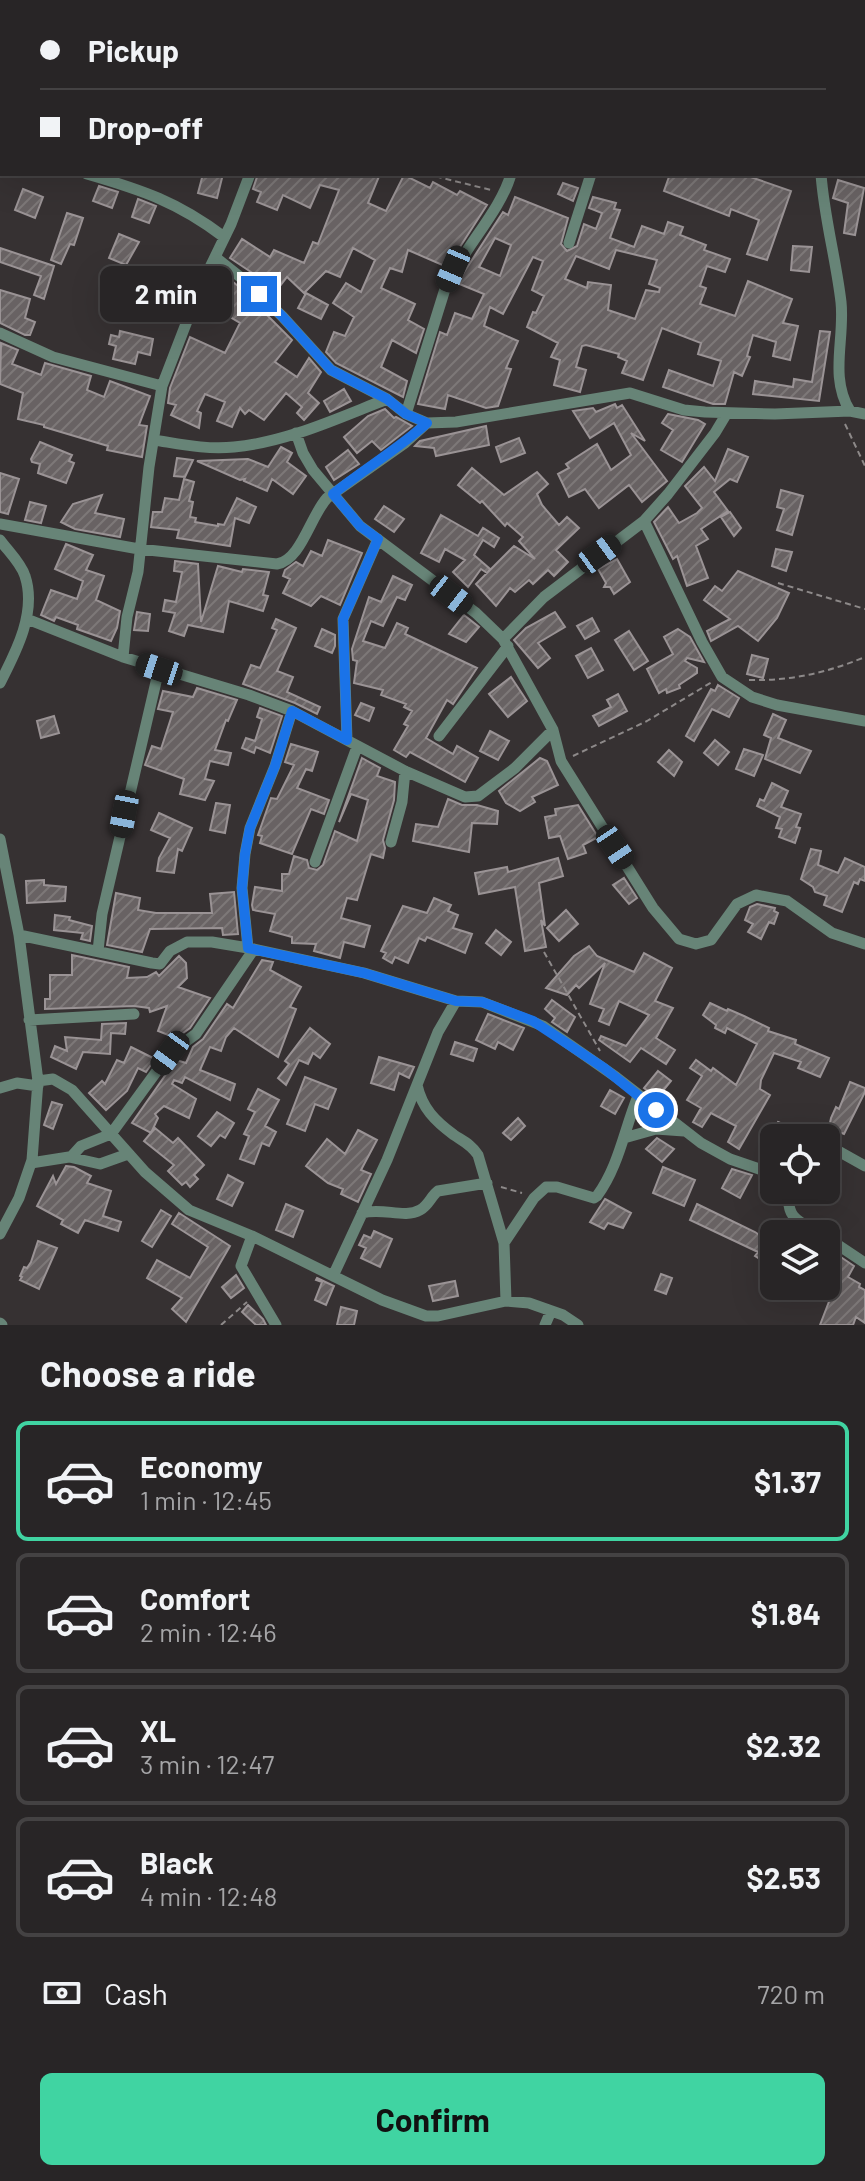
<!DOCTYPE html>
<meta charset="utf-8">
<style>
body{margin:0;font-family:Barlow,sans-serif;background:#302d2e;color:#f1f3f6;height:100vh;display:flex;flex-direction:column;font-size:30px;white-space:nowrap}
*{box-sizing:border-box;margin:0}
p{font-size:26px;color:#a5a5a7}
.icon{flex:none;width:44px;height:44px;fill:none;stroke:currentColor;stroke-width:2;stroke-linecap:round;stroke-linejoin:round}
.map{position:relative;height:1325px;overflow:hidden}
.sheet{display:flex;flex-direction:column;background:#282526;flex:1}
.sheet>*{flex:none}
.hud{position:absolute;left:0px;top:0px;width:866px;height:176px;box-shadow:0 8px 32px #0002,0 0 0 2px #444243;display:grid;align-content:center;height:176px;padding:0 40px;background:#282526}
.tools{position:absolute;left:760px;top:1124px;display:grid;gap:16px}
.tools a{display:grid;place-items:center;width:80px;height:80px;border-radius:12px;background:#282526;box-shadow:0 8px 32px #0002,0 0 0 2px #444243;font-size:40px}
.end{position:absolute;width:36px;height:36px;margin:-18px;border:10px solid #1a73e8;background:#fff;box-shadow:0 0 0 4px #fff}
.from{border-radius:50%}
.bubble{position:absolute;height:56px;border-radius:12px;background:#282526;box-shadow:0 8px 32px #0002,0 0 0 2px #444243;font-size:26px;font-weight:700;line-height:56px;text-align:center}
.car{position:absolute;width:24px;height:48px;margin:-24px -12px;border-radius:10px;box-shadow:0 0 6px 2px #0007;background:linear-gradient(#222 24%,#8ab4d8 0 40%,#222 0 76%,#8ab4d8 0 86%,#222 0)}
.hud b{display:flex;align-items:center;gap:28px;height:76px;font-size:30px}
.hud b+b{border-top:2px solid #444243}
.hud i{width:20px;height:20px;background:#f1f3f6}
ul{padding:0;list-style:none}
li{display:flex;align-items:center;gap:24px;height:120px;margin:0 16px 12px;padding:0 24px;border:4px solid #444243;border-radius:12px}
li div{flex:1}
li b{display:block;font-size:30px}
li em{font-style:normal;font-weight:700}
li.on{border-color:#40d4a2}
li>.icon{width:72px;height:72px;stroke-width:1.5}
h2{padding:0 40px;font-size:36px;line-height:96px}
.pay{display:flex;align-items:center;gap:20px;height:88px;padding:0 40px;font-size:30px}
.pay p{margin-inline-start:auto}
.button{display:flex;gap:16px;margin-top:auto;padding:16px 40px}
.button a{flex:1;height:92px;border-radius:12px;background:#40d4a2;color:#111;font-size:32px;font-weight:700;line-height:92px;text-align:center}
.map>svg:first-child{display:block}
.building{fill:url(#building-hatch);stroke:#9a9395;stroke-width:2;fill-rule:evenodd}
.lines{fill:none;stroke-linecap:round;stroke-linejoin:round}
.path{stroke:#8d8989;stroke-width:2;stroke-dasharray:6 4;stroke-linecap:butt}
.street{stroke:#678477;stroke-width:11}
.route{stroke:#1a73e8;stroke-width:10}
</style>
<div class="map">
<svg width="865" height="1325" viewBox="0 0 865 1325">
<defs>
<pattern id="building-hatch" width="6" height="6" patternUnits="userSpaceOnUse" patternTransform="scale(2)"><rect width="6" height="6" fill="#686263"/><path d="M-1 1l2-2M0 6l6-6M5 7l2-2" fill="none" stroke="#7d7878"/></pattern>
</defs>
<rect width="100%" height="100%" fill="#363132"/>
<path class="building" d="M203,174H223L217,198L198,193Z
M258,174H380L368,203L386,211L404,175L430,188L433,182L457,195L460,191L487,205L447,267L408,250L402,272L390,268L381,288L415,304L408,320L424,329L416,353L392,340L381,367L407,381L403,397L336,363L326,352L334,332L345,336L354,317L333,303L346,283L361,292L375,260L353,248L340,277L326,271L304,293L287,277L273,295L260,284L263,280L230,258L242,239L270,257L274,250L304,263L313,242L318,244L339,190L320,185L310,208L283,195L277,210L257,202L261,192L253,189Z
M670,174H742L791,191L767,260L747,254L759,220L731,209L729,216L664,191Z
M838,180L864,188L855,235L844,233L848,203L833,198Z
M563,183L578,188L573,201L558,194Z
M99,186L118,192L112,208L93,201Z
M23,189L43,197L35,218L15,210Z
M515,197L568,218L561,244L567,251L577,246L584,224L596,229L602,213L589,208L593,197L616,203L614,209L620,210L610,238L634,247L642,226L664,234L668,222L683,227L680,235L706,245L704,250L730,259L725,272L707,266L700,286L706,288L700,304L735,316L748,281L792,299L783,323L798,326L790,360L773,356L776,342L753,335L747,356L750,357L742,376L734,372L725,404H713L663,387L669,370L713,386L721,361L698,354L701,343L662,328L643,380L622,373L627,361L618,357L619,354L586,345L582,346L576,367L586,370L580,392L554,385L560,360L551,357L558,343L527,327L533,312L536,313L544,296L532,290L543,261L533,257L503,314L490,307L484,326L518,341L506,368L511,369L498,406L486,408L448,395L445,409L418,404L440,332L447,335L455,313L472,319L484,294L457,283L503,212L508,215ZM495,238L511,245L500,276L479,267ZM616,250L657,260L649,284L660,288L659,292L646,290L635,319L608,310L611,285L588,282L587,288L565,279L576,256L609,269Z
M138,199L156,206L149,223L132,217Z
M67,213L83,218L74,245L70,244L61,264L51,260Z
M119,234L139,242L126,265L109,258Z
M793,246L812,247L809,272L791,270Z
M0,248L54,266L44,299L34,295L41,276L0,262Z
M218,270L238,286L292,340L275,362L297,377L309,358L321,372L308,393L319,403L304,420L297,413L302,407L286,393L264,420L249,410L245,414L240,408L232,427L217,421L225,402L205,394L197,411L201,413L199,428L171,415L176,405L168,403L170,388L190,337L225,353L240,323L218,310L225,299L209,288Z
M143,282L162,288L157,302L138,296Z
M0,290L30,299L25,318L35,322L30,335H25L0,323Z
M306,293L328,305L321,319L298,308Z
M120,331L153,339L150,355L138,352L135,364L113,359L116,346L109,344L111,335L119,337Z
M820,331L830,332L819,401L753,394L755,381L793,387L794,379L812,382Z
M1,343L18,350L12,364L41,375L45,363L91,376L87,390L104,397L110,381L150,396L139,425L147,426L142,457L107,450L108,446L44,427V425L18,419L23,393L0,384Z
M344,389L351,401L330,412L324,401Z
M615,404L617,408L622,405L645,441L631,433L667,481L642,502L629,485L599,508L585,489L569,497L558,474L569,468L566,464L597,444L611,470L631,455L614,423L590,438L573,411L593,408L596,412Z
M385,409L394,418L396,417L412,426L381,450L372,441L357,453L344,437L368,416Z
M668,414L698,420L705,424L682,462L661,450L673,430L662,423Z
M486,426L489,445L436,456L434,448L415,446L420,441Z
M519,438L525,453L501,462L496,447Z
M40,442L72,455L69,461L74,463L66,483L38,473L40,464L32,462L31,459Z
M281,447L292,453L287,462L306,476L293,494L272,479L267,491L244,481L245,479L240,480L197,461L248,459L268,467Z
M728,449L748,457L737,482L730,479L714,492L728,511L701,529L708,539L696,546L708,578L687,586L677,556L673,559L654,522L668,507L679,523L697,513L702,508L685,486L704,467L715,481Z
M348,450L359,464L334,480L326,467Z
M177,458L193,460L185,477L174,476Z
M472,468L504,495L537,472L548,484L537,494L542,505L559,525L567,517L579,528L556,550L568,562L554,576L548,570L533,584L529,580L515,592L510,588L496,606L476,584L514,546L535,559L519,541L523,537L507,523L505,526L482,501L480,503L458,485Z
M0,473L19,479L8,514L0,512Z
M184,479L194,482L189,501L193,502L190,517L196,518L195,522L218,526V524L224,525L237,498L256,507L249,523L235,518L230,546L177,538L179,530L151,527L153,512H162L165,498L179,500Z
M781,490L803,496L792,535L777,530L784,509L777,507Z
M102,495L95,513L124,519L120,537L75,529L61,522L73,504Z
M30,502L46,506L41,523L25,520Z
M384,506L404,519L394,532L375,519Z
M730,512L741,528L734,536L721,517Z
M441,515L478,536L483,528L499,538L494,547L483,540L474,555L490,569L487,573L481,569L468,587L453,572L465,560L445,549L439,562L421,553Z
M328,540L362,553L340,605L321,596L311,606L283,593L290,579L283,576L285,570L296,562L303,566L311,551L322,556Z
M66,544L93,555L86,570L104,576L96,600L120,611L117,628L111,641L77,629L78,625L56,617L54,621L41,615L51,590L77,599L83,581L55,569Z
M776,549L792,552L786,571L772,566Z
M617,559L630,582L614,594L610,587H604L606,583L598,569Z
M175,561L198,564L201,622L218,566L242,572L243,569L269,572L263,595L268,596L263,611L229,601L223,632L188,625L184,636L169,631L175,613L163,611L165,600L176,602L182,572L174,571Z
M738,571L789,593L777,618L758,641L738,626L711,641L707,631L730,619L704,600L715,586L722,591Z
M393,576L412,585L405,600L397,597L383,626L371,621L363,641L385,648L397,623L408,628L405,634L477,668L453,704L447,700L426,738L453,754L457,746L478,758L465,782L410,752L406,757L394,750L408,726L404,724L412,711L404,707L406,704L381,695L383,690L354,683L357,661L353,660L352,649L369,597L381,602Z
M137,612L150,614L148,631L134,630Z
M555,612L565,627L538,643L550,658L538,668L514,640L526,628Z
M464,615L479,627L466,642L449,634Z
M592,618L599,631L585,639L577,626Z
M276,619L296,628L277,671L293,677L287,692L320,707L317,714L295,703L243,684L251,665L260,668L277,630L272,628Z
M322,629L335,635V646L332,653L315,646Z
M678,629L690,637L704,662L687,658L685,661L697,668V673L679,685L680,688L667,693L666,689L659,693L647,669L673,654L664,637Z
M629,631L648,661L634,670L615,640Z
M591,648L603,670L588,678L576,656Z
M752,655L768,659L763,678L747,674Z
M511,677L527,701L508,717L489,694Z
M718,685L739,698L729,717L712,709L694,741L686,736L711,689L715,691Z
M197,688L237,700L228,721L226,720L215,750L231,753L228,765L210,761L205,779L214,781L205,800L180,794L184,779L145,765L152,746L161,749L173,712L158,709L163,691L193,697Z
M618,694L627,711L599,726L593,716L611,707L607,700Z
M361,703L374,708L369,721L355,715Z
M260,708L282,716L270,753L256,747L254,753L242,748L246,738L255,741L262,719L257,717Z
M773,714L786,720L778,738L811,751L800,773L765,759L771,738L764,735Z
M54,716L59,733L41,738L37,721Z
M490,731L509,741L498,760L480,751Z
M715,740L729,752L718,765L704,753Z
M291,744L318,752L312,771L306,769L297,788L329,800L324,814L311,809L292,854L260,843L262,836L258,835L271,798L277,799L294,765L285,762Z
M744,749L763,755L754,776L736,769Z
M669,750L682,762L674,776L658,762Z
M362,758L380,768L377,776L395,782L394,800L383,840L385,848L383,858L371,854L357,900L347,898L341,918L370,926L364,947L344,942L340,958L314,951L316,944L292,943V937L270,931L275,914L253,910L252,905L255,887L282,891V874H289L294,856L307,860L309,868L317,870L323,865L335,831L357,841L368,800L351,794L339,822Z
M540,758L547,761L558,785L532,797L535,802L520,811L506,803L499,791Z
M772,783L788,791L781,807L801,814L796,827L800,828L795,843L779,837L782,829L776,828L780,817L757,806L760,799L764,801Z
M448,799L462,805H477L498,811L497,824L472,823L469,852L413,841L416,824L438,827Z
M216,803L230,805L225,833L210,830Z
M578,805L598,837L583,845L586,853L568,859L560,836L549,838L545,817L556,815L555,809Z
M159,813L192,828L182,851L178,849L174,873L157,871L159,858L170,838L151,830Z
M811,849L821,851L818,865L838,873L845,858L865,867V881L860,879L858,884L854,882L842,912L824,905L827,896L815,892L813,887L801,879Z
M558,858L563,876L539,883L545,926L541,920L546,947L525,951L515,887L479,894L475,873L507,867L508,872Z
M624,878L637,898L629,904L613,885Z
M44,880V885L66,887L65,901L27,903L26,881Z
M234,892L238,934L223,935L222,928L150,929L142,952L107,945L116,893L140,898L138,910L156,913H212L210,894Z
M434,898L451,905L448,911L458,915L453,928L472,934L465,953L427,937L425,941L419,938L408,963L395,957L392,963L383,958L386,953L381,951L403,906L427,913Z
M757,904L775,908L774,911L778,913L774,924L769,922L761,939L748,932L753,924L745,920L750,907Z
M566,910L578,924L559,941L547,928Z
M55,915L70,917L69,920L92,926L90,941L81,939L83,933L54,930Z
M496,930L511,942L501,955L486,943Z
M589,946L597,956L634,972L644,953L672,968L655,1001L673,1008L656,1038L675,1050L666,1064L641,1048L630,1062L599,1040L601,1036L626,1046L649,1015L619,1001L609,1025L599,1021L604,1009L590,1004L605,963L579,988L576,985L567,995L546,988L574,956Z
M72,955L129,967L127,978L147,977L156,972L159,976L179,956L186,963L187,978L178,987L210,998L190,1028L176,1038L158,1031L167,1006L150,1012L149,1008L134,1006L45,1009V999H50V975H72Z
M262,960L273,962L270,970L301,987L290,1007L296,1009L278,1057L234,1028L226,1037L221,1051L210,1047L200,1070L235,1084L230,1100L185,1077L182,1083L174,1080L172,1084L196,1099L189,1118L164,1106L155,1114L158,1118L151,1133L132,1123L176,1060L186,1063L193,1047L203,1039L227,1004L233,1008Z
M552,1000L575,1017L567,1032L552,1022L555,1018L545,1009Z
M710,1003L727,1011L728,1009L744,1016L769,1028L768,1031L796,1040L795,1044L829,1058L820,1077L798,1068L801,1062L774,1053L761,1080L760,1089L770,1095L739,1149L728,1142L736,1126L711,1113L702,1127L693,1122L701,1108L687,1100L702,1076L690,1068L696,1060L711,1071L713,1068L736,1085L757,1044L727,1028L725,1033L715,1028L716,1025L703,1015Z
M488,1014L524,1028L513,1050L498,1042L495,1049L476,1040Z
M126,1023L125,1034L111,1033L110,1054L83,1052L76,1069L51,1057L55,1046L67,1051L65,1037L101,1040L102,1024Z
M310,1028L330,1044L320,1058L313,1053L308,1064L299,1060L286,1085L278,1078L289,1064L285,1061Z
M455,1042L477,1049L473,1061L451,1054Z
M131,1047L155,1059L146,1072L138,1068L127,1091L106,1110L89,1093L102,1081L105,1084L117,1060L124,1063Z
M379,1057L414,1067L409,1078L399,1073L394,1090L371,1083Z
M658,1071L671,1081L657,1098L644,1088Z
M305,1077L336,1089L328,1109L315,1104L305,1131L287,1124Z
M850,1082L865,1088V1092L844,1134L829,1128L831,1118L836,1107L839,1109Z
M258,1089L279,1100L265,1126L276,1132L269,1146L262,1143L254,1164L240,1159L249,1136L244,1134L255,1112L248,1109Z
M610,1090L624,1098L615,1114L601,1106Z
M52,1102L62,1105L53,1129L44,1125Z
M217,1112L234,1123L225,1138L220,1135L211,1146L198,1136Z
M518,1118L525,1126L511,1140L503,1133Z
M778,1122L813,1138H771Z
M155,1128L173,1143L178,1138L204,1165L194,1175L198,1179L190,1187L186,1182L182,1185L168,1171L174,1165L144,1141Z
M358,1130L377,1140L361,1170L371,1174L358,1202L341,1194L343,1189L328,1183L306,1166L327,1139L345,1154Z
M657,1138L674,1149L662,1162L646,1149Z
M66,1166L74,1167L91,1176L87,1183L111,1191L103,1216L121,1222L118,1231L85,1220L78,1233L61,1224L63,1220L37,1206L53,1176L56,1184Z
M663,1167L695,1180L684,1206L653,1193Z
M732,1169L752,1175L740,1198L722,1188Z
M228,1175L243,1183L232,1206L217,1199Z
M605,1199L631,1213L623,1228L608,1223L604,1229L590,1222Z
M286,1204L303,1211L293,1237L276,1230Z
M697,1204L755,1232L774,1245V1268L755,1256L758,1252L690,1220Z
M161,1210L171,1216L152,1247L142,1241Z
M179,1213L230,1246L186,1322L172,1309L182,1298L147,1278L157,1260L190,1278L208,1247L172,1224Z
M374,1231L392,1239L380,1267L361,1258L366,1248L359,1245L364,1235L371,1238Z
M38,1241L57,1248L39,1289L20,1280L22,1277L20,1276L24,1267L27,1268L31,1262Z
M826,1247L854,1266L848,1277L860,1284L859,1287L865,1290V1323L856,1317L853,1325H820L830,1299L811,1286H826V1273L833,1263L826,1261Z
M661,1274L672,1278L666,1294L655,1290Z
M236,1275L244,1288L231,1298L222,1287Z
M317,1278L334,1286L326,1305L315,1300L322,1282L316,1280Z
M455,1281L458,1296L433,1301L429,1286Z
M248,1305L263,1319L266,1325H256L242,1312Z
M341,1307L357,1311L354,1325H337Z"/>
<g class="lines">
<path class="path" d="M864,8L865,5
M426,174L491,190
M845,424L865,466
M778,583L865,609
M749,680C791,681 826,673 865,657
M573,756L647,721L712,682
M544,952L600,1051
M501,1187L522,1193
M221,1325L247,1302"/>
<path class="street" d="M9,0L13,2
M236,0L237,2
M271,0V2
M775,0L777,2
M152,2L154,0
M337,2V0
M387,2L388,0
M0,147L2,148
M87,174C142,190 178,202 224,237
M821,174C824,217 836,259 841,302C845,339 829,377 850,411L865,414
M569,243L591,174
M215,257L244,280L282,316L331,370L387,399L406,414L427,423L456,422L630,393L684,410L705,412L775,414L850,411
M0,333L53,357L162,386
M406,414L445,289C461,251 501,211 511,174
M296,433L303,453L313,470L360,526L476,613L503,639L553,730L561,761L653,908L679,939L696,944L711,940L737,904L756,895L787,901L832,933L865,944
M154,440C180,444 207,450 234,447C287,442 338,418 387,399
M644,521L702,642L722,677L752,697L777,705L865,721
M0,524L139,549L277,564C301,560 310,517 327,498L405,443L427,423
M0,540C8,551 21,563 25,576C37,612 16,652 0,683
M27,619L123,657L249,695L292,711L405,771L465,797L478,796L515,768L553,730
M503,639L544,597L644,521L668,494L715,433L727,413
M123,657L127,617L138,572L149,467L162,386L199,290L231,224L250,174
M439,736L508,646
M347,740L343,619L378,539
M0,839L19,935L38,1081L32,1160L19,1198L0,1234
M391,842L402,802L405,771
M315,862L357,747
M19,935L152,963L160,964L170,951L187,942H212L254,949L364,973L456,1001L482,1002L543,1026L616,1077L701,1143L730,1159L774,1174
M248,948L242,888L245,854L250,828L275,766L292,711
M98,951L102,914L159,669
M29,1020L134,1014
M38,1081L53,1079L72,1090L145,1172L189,1210L252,1236L382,1300L426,1316H438L506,1301L529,1303L563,1315L578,1325
M417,1085C422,1108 435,1121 454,1135C463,1141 472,1145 478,1155L504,1243L506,1301
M0,1088L17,1083L38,1086
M624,1138L656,1129L684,1131
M826,1149L840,1152L865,1166
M71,1157L81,1146L111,1134L170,1053L196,1034L254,949
M31,1163L69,1157L100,1164L128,1154
M790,1190C784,1218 799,1222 821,1234
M362,1213C383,1207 404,1219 420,1210C429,1205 431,1196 438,1191L487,1183
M252,1236L241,1266L276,1325
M826,1237L865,1263
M504,1243L534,1198L546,1187H557L594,1198L597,1196C619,1166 624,1130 638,1096
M333,1276L387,1160L438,1032L456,1001
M0,1323L2,1325
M545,1325L551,1311"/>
</g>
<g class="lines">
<path class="route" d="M259,294L282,316L331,370L387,399L406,414L427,423C398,449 364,469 333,494L360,526L378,539L343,619L347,740L292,711L275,766L250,828L245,854L242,888L248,948L364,973L456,1001L482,1002L533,1021L604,1068L656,1110"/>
</g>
</svg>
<div class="tools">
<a><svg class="icon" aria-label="locate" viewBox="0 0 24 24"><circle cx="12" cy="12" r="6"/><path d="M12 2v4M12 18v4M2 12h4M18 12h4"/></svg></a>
<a><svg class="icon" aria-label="layers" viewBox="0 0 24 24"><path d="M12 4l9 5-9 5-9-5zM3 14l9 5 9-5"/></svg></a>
</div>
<i class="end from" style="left:656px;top:1110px"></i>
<i class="end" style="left:259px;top:294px"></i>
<div class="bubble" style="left:100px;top:266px;width:132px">2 min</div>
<i class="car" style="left:453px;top:269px;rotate:203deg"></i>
<i class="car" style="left:599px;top:554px;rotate:54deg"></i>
<i class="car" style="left:451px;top:595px;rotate:128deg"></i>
<i class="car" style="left:159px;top:669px;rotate:288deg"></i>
<i class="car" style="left:124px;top:814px;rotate:191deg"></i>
<i class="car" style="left:615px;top:847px;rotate:146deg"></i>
<i class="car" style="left:170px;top:1053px;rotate:216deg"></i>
<div class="hud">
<b><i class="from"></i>Pickup</b>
<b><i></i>Drop-off</b>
</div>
</div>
<section class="sheet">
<h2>Choose a ride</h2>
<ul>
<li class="on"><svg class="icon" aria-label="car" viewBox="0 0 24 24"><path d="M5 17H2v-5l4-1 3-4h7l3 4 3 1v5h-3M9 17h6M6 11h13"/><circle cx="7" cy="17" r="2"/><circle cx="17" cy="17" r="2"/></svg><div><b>Economy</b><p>1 min · 12:45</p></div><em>$1.37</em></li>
<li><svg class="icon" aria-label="car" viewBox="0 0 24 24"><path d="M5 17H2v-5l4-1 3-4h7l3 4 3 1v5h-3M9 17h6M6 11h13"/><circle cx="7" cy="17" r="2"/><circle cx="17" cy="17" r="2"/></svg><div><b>Comfort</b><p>2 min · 12:46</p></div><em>$1.84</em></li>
<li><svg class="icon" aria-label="car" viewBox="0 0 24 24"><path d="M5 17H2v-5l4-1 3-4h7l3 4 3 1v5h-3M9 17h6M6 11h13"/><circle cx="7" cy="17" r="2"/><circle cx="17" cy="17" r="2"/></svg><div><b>XL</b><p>3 min · 12:47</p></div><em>$2.32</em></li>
<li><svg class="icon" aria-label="car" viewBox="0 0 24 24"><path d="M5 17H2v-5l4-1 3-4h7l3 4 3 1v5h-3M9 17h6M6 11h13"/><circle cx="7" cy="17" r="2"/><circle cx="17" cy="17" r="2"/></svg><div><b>Black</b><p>4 min · 12:48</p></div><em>$2.53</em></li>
</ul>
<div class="pay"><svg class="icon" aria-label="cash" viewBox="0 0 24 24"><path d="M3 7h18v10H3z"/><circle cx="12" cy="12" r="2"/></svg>Cash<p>720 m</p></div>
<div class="button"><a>Confirm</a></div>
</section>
